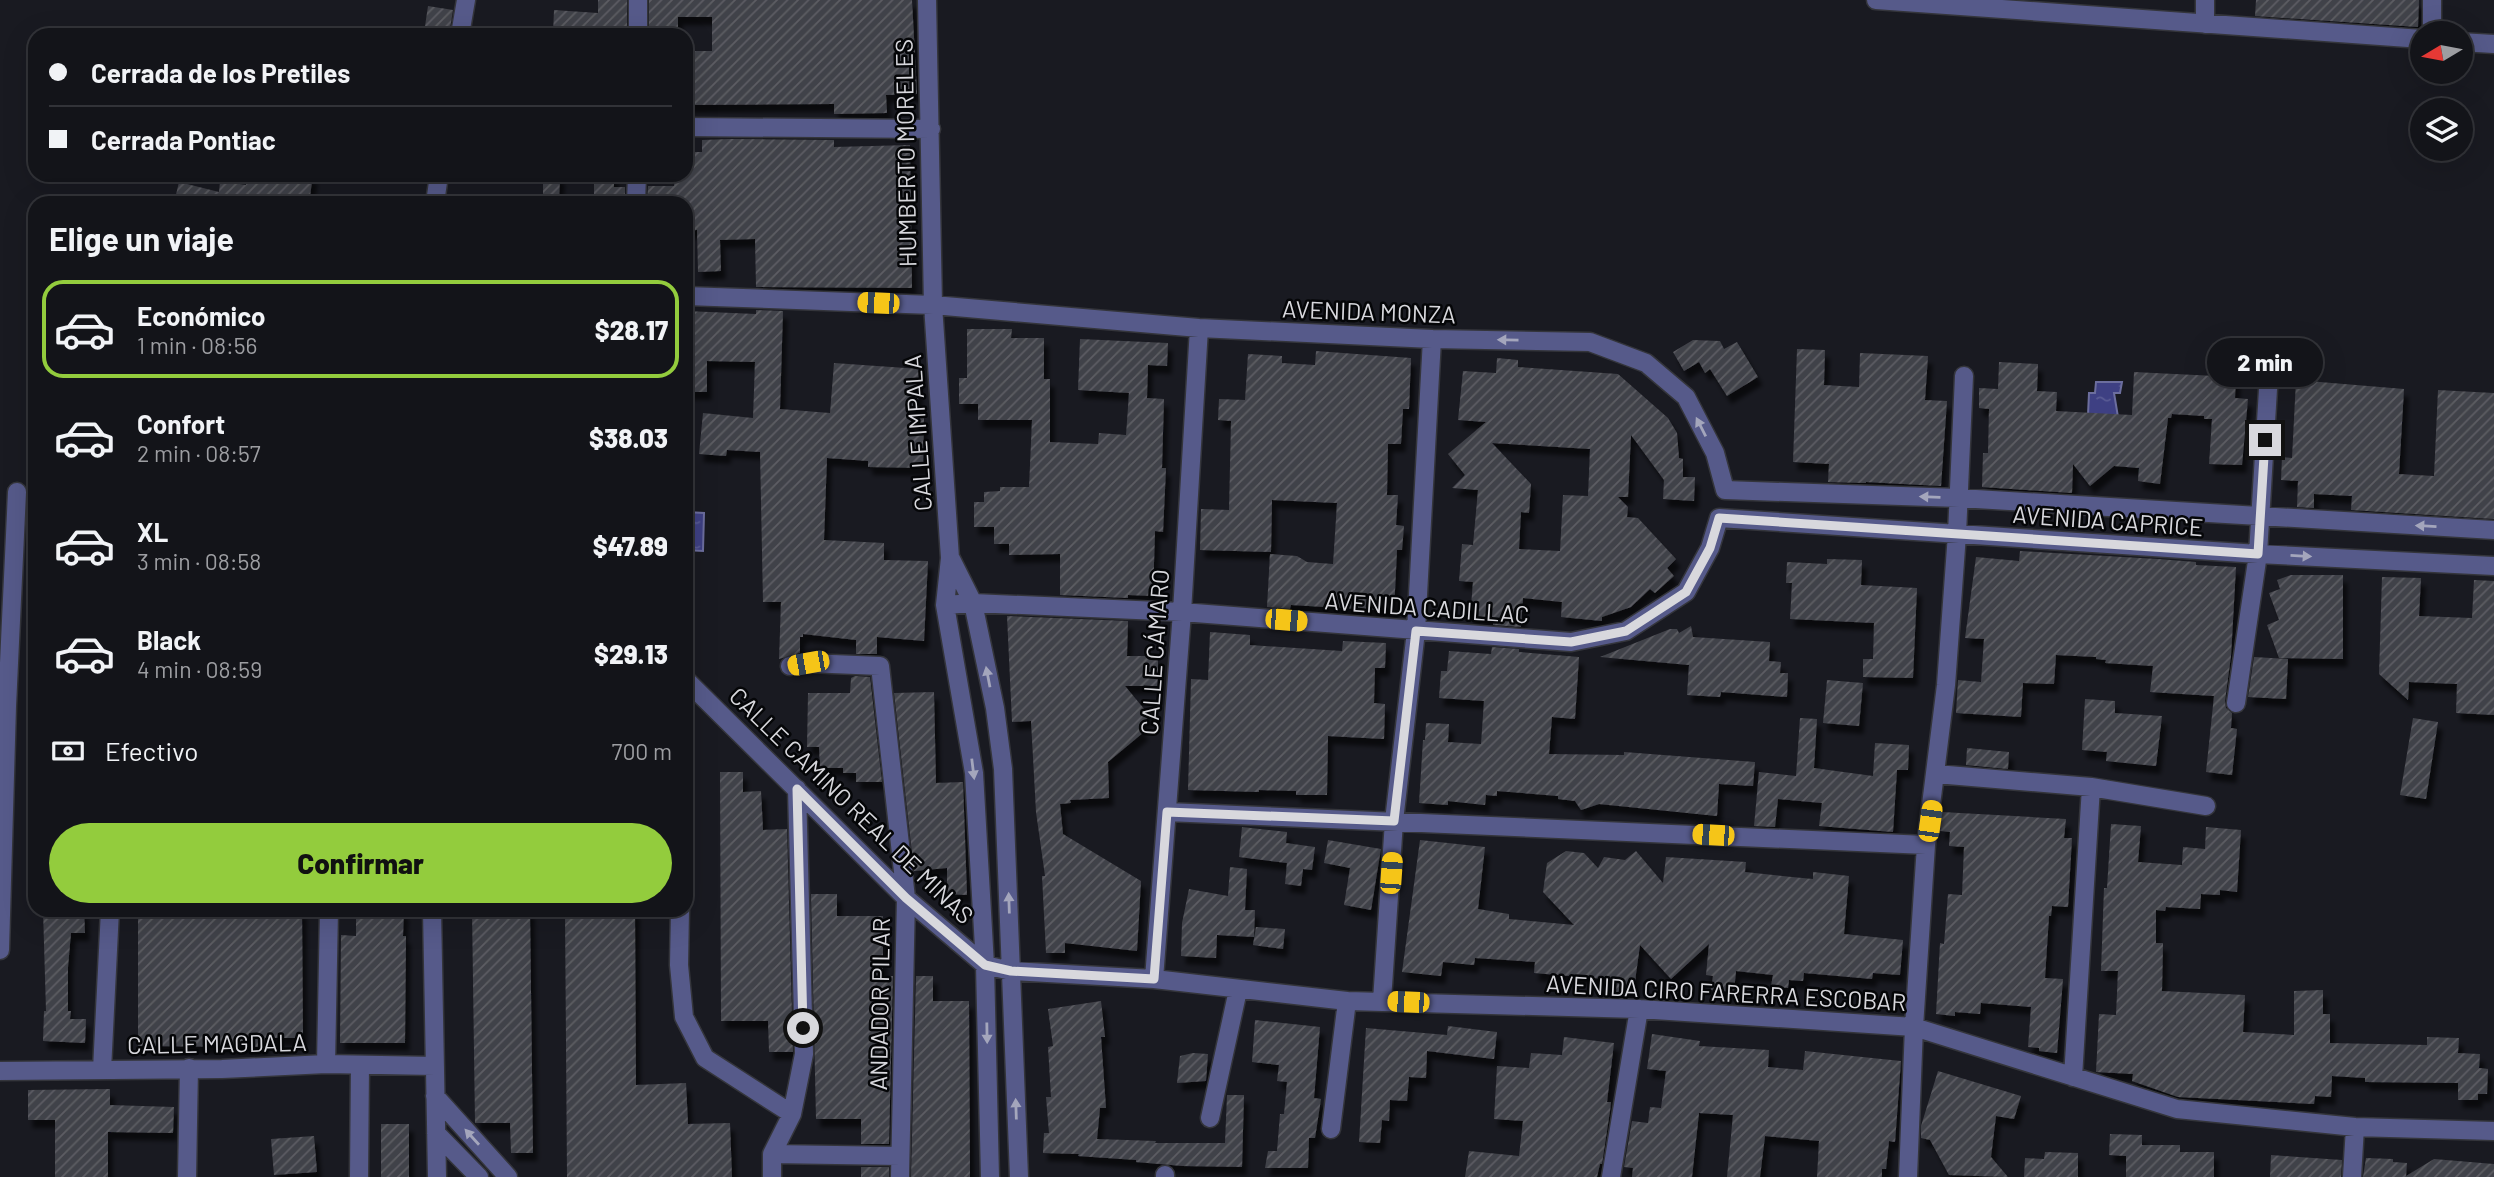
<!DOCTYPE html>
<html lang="es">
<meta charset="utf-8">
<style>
body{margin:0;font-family:Barlow,sans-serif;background:#1c1d22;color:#f1f3f6;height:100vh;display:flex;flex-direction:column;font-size:26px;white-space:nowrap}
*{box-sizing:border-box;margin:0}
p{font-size:23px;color:#9d9ea2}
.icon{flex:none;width:38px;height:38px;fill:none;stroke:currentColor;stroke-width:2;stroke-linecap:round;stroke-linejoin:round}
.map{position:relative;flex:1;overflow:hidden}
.panel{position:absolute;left:28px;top:196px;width:665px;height:721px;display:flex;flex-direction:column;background:#131419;border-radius:21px;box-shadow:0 7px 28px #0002,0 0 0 2px #323338}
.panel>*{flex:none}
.banner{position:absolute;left:28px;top:28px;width:665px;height:154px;border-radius:21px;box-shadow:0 7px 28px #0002,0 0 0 2px #323338;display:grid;align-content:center;height:154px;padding:0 21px;background:#131419}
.needle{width:46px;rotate:260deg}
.tools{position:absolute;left:2410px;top:21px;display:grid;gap:14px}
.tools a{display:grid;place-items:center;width:63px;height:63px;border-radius:50%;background:#131419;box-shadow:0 7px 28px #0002,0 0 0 2px #323338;font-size:35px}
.end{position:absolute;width:32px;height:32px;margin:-16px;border:9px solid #d8d8dd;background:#111;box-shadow:0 0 0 4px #111}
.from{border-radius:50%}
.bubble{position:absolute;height:49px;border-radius:24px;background:#131419;box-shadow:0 7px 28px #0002,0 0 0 2px #323338;font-size:23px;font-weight:800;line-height:49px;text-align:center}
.car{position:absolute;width:21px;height:42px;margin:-21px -10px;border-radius:9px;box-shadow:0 0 5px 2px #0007;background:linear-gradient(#f5c518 24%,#345 0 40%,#f5c518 0 76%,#345 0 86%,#f5c518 0)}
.banner b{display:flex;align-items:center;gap:24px;height:66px;font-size:26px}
.banner b+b{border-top:2px solid #323338}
.banner i{width:18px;height:18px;background:#f1f3f6}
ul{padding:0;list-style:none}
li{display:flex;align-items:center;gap:21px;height:98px;margin:0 14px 10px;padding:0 7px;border:4px solid transparent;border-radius:21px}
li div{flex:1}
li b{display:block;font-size:26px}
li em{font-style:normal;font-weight:800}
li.on{border-color:#93cc3d}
li>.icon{width:63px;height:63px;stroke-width:1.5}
h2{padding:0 21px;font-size:32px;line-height:84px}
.pay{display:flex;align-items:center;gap:18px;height:77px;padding:0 21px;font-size:26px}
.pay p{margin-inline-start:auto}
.action{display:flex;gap:14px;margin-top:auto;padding:14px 21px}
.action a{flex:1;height:80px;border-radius:42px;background:#93cc3d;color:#111;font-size:28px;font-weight:800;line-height:80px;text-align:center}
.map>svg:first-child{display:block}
.water{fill:url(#water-ripples);stroke:#6c6e9e;stroke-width:2}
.building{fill:url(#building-hatch);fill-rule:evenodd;filter:url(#shadow)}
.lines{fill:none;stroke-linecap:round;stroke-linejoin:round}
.minor-casing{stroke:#34353b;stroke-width:21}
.minor{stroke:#565a8a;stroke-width:18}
.oneway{fill:#a4a6bc}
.route{stroke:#d8d8dd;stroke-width:9}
.labels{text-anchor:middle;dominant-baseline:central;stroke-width:5;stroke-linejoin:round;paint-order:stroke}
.street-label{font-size:24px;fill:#d8d8dd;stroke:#050608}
</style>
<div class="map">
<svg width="2494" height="1177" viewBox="0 0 2494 1177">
<defs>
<pattern id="water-ripples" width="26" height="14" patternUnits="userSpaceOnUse" patternTransform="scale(1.75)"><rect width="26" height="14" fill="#3e4083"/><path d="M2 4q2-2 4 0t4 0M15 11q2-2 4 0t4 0" fill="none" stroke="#595b94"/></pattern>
<pattern id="building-hatch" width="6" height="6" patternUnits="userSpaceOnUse" patternTransform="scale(1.75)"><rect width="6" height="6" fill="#414249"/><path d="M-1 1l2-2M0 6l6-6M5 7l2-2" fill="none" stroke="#5c5d63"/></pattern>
<filter id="shadow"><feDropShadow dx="4.5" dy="8" stdDeviation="2" flood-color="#0009"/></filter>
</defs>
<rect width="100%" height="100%" fill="#191a21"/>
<path class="water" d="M2096,382H2122L2120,393H2114L2118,417L2088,415L2089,393H2095Z
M686,512L704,513L703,551L686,550Z"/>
<path class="building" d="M598,0H627V35H553L554,10L598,13Z
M649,0H912L917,94L886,95L887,113L834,114V104L686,105V51H712V17H678V35H649Z
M2256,0H2419L2418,27L2255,16Z
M428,6L453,10L449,35L424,33Z
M730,139L834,140V147L910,145L912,288L756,287L755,239L720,240L721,271L698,272L697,230L686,231V203H647L648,186H674L675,175H686V152H702V140Z
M247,175H313L309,203H174L179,182L219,192L220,181L246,185Z
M543,175H560L559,203H543Z
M594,175H614V187H625V203H594Z
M756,310L783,311L780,409L830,413L834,363L920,369L917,417H924L923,468L868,467V461L827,458L824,540L884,543V560L928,561L924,641L877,637V654H856V640L803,634V637H800V653L779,659L781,602H763L760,452L727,450L726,456L699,454L703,413L753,418L755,362L707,361V392H686V311L756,314Z
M967,329H1012L1011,338H1044V379H1050V442L1098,444L1099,433L1126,435L1129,393L1078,390L1080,339L1168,343L1167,366L1148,365L1147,398L1164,399L1162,468H1166L1163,532L1155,531L1153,596L1128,595V598L1060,595V554L1009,555V544H994V527H974V502H984V492L1000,491V487H1029L1032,420H978V404H959V378H967Z
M1693,340L1720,341L1724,349L1737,342L1758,377L1727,396L1710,369L1705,373L1699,362L1684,371L1673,352Z
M1797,349L1825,350L1824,385L1859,387L1860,353L1928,356L1925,400L1947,401L1941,486L1866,482V483L1828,482L1829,464L1793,462Z
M1316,351L1411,358L1409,409H1403L1401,444H1388L1387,495H1398L1396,525L1404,526L1402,550H1397L1394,611L1291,605L1290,609L1267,607L1270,554L1297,556L1307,562L1333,564L1337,503L1272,500L1271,552L1200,550L1201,509L1229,510L1231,421L1218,420L1219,399L1245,400L1248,354L1282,356V363L1315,365Z
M1497,358L1518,360V367L1618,374L1668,418L1677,433L1679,458L1683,459V477H1695L1694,501L1663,499L1664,480L1631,435L1628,497H1618L1628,507L1627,517L1638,518L1676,559L1667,568L1674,576L1655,593L1650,589L1631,607L1602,617V621L1561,617L1562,602L1523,598L1521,627L1493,625V620L1470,618L1473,582L1459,581L1462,544L1473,545L1478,490L1452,488L1465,475L1448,454L1486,422L1458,420L1463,371L1496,373ZM1492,443L1590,449L1588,496L1563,495L1560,551L1519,549L1521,512L1529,513L1531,484Z
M1999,362L2038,364L2037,391L2057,392L2056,411L2132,415L2134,372L2236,377L2235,398L2248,399L2242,465L2209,464L2212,419H2204V416L2172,414L2171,418H2168L2160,484L2138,481L2139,468L2114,466L2090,486L2073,464L2072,493L1982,487L1983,453H1988L1989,409L1979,408V388L1998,389Z
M2296,380L2404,389L2399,474L2434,476L2438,390L2494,393V519L2351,510L2352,496L2314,494V508L2297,507L2298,481L2281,480L2282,457L2292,458Z
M2020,551L2158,559L2196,562V565L2236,567L2231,656L2225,701L2226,708L2232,713L2231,728L2237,729L2232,775L2206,772L2214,696L2150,692L2153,666L2105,663L2106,660L2096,659V657L2056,655L2054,684L2023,683L2021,717L1956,713L1958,680L1981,682L1984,639L1965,638L1976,557L2019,561Z
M1827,559L1862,560L1861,585L1917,588L1913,678L1863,677V659H1873L1874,623L1790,619L1792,583H1786L1787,562L1827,564Z
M2291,575H2343V659L2279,658L2267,625L2279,620L2269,593L2280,589L2277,580Z
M2382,577L2421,578L2419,616L2472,618L2474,580L2494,581V715L2456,713L2457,684L2409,682L2408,700L2379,674Z
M1007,616L1128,621L1127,656H1158V686H1125L1150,716L1139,725L1144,732L1108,762L1109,798L1070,800L1071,803L1060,804L1063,834L1141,881L1137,951L1065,943V953H1046L1042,876H1045L1036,812L1031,721L1012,722Z
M1691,626L1693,637L1770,642L1769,661L1781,662L1780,673H1788L1787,697L1721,692L1720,697L1687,695L1689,665L1600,657L1670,629H1677L1679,633Z
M1210,632L1250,635V645L1342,651L1343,641L1386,643L1385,668H1375L1374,703L1385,704L1384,739L1328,736L1327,795H1296V791L1259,790V792L1188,790L1191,679L1208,680Z
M1492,647L1519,649V652L1579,657L1575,719L1552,717L1549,754L1624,755V752L1755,762L1753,786L1719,784L1717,816L1599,804L1581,810L1575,801L1558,799V796L1497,791V796L1486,795L1485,805L1448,801V805L1419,803L1423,740H1425L1426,723L1449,724L1448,742L1481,744L1484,701L1439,698L1441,671H1447L1449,651L1491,654Z
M2254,657L2288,659L2286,699L2248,697Z
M855,676L870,677L882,782H856V773H843V768H820L819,747H807L808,693H850L851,678Z
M1827,680L1863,683L1859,726L1823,723Z
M934,692L936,783L963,782L967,895L947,894V868L914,871L894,693Z
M2085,699L2115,701V713L2162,716L2156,766L2106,761L2107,752L2082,750Z
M1800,718L1817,719L1814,768L1873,776L1875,743L1909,745L1908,770H1897L1893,832L1819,826L1822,803L1778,799L1775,827L1754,826L1759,772L1796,776Z
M2413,718L2438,722L2426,799L2400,795Z
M1967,748L2009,752L2008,769L1966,765Z
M720,772H743V792L761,791L763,830L787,829L793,1052H769L768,1021H721Z
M1942,812L2066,819L2064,838H2072L2068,907L2052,906L2051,916H2049L2045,978L2063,979L2057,1053L2039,1051V1048L2028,1047L2031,1007L1981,1003L1980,1014L1955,1012V1016L1936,1014L1940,943L1944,944L1948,894L1962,895L1964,847L1949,846L1950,832L1940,831Z
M2111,824L2141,826L2138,862L2182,865L2183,847L2205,849L2206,827L2241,830L2237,892L2220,890V895L2201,894L2200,909L2166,907L2165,911L2156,910V943H2163L2162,991L2245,995L2243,1032L2294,1035V991L2323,990V1014H2330V1043L2427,1045V1037L2459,1038L2458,1053L2480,1054L2479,1068L2488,1069L2487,1094H2478V1100H2458V1083L2365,1082V1078L2332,1076L2331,1097L2315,1096L2314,1104L2178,1097L2132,1081L2133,1074L2096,1072L2099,1014L2116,1015L2118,971H2101L2104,888H2107Z
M1242,827L1287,832L1286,843L1315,847L1312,870L1303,869L1301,886L1285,884L1287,863L1239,857Z
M1328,840L1381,849L1371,910L1344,905L1350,868L1324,863Z
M1420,840L1485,847L1478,909L1509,914V919L1574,925L1543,892L1547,863L1566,851L1584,853L1598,868L1604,857L1625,860L1636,851L1663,883L1666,857L1746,862L1745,872L1792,877L1813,879V872L1849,876L1844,934L1903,940L1900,975L1873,973L1872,979L1804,973L1803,981L1789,980L1788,988L1771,986L1773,975L1736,971L1734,992L1711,990L1713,976L1706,975L1709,944L1671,979L1640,945L1633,996L1603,992L1605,979L1534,973L1535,962L1475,958L1474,965L1443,962L1441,976L1402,972Z
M1230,867L1247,869L1245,910H1255L1254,937L1217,935L1216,958L1181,956L1182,923L1189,889L1228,896Z
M811,894H837V916H883V976H893L889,1144H861V1119H816Z
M43,910H84L85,933H71L68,967V1011H71L70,1019H86L85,1043L43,1041L44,1011H46Z
M138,910H302L303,1038H265V1047L138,1046Z
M356,910H404L403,936H406L405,1043H340L341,935L356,936Z
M472,910H530L533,1153H511L510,1123H475Z
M565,910H635L636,1085L686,1083L688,1124L730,1123L732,1177H567Z
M1256,927L1285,929L1283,949L1253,945Z
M916,976H933V1001H969L970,1177H911Z
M1101,1001L1105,1037H1101L1106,1108H1100L1097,1139L1156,1141L1155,1143H1225L1227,1095H1244L1242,1167L1183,1166L1136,1162V1160L1078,1156L1079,1154L1043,1153L1044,1133H1049L1046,1097H1051L1048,1047L1053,1046L1048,1009Z
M1255,1020L1320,1027L1314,1098L1321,1099L1315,1138H1309L1308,1168H1265L1268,1151H1277L1280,1114H1284L1287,1082L1277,1081L1279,1065L1252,1062Z
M1448,1026L1497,1032L1494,1059L1427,1051L1426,1078L1409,1077L1407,1101L1390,1100L1389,1121L1382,1120L1380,1143L1359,1142L1366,1028L1447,1035Z
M1652,1034L1700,1041L1699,1046L1769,1050L1768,1067L1803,1070L1805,1051L1901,1061L1895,1142L1889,1141L1886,1169H1882V1177H1817L1819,1141L1765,1136L1760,1177H1727L1733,1115L1699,1113L1692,1177H1632L1633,1168L1624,1167L1632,1121L1648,1123L1650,1107L1661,1108L1666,1071L1647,1069Z
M1564,1037L1614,1043L1607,1102H1611L1610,1111L1602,1164H1600L1597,1177H1465L1469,1151L1519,1156L1523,1121L1494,1119L1497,1066L1529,1068L1531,1053L1562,1055Z
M1193,1053L1208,1054L1206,1081L1177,1083L1180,1056Z
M1938,1071L2021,1096L2014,1119L1996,1116L1991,1157L2008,1177L1949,1175L1930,1140L1921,1138V1126Z
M110,1089V1105L174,1107L173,1133L108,1132V1177H55V1120H28V1090Z
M381,1124H409V1177H381Z
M2110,1134L2142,1135V1145H2180V1152H2214V1177H2126V1156L2109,1155Z
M314,1136L317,1172L274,1175L271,1139Z
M2045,1152L2078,1153V1177H2024L2025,1158L2044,1159Z
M2271,1155L2342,1160L2341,1177H2270Z
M2366,1158L2393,1159V1162L2407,1163L2406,1176L2434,1159L2494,1164V1177H2363Z
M861,1167H889V1177H861Z"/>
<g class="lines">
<g class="minor-casing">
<path id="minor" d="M927,0L933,305L950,558L945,605L974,773L985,965L990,1177
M1876,0L2422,39
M2205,0V24
M2432,0V33
M460,35L466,0
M638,35V0
M2460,42L2494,44
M686,127L931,129
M435,203L439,175
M636,203L637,175
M686,296L933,305L1199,328L1432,339L1590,342L1646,363L1686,397L1715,453L1725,490L1959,498L2494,530
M951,559L973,603L995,708L1003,769L1019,1177
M945,605L973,603L1182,612L1571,642L1626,631L1686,592L1710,548L1719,518L2258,554L2494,566
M790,666L808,663L880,666L906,898L900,1177
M686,680L906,898L985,965L1011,971L1154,979L1347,1001L1639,1009L1914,1027L2177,1109L2355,1127L2494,1131
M2236,703L2258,554L2268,389
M1936,774L2091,787L2206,806
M1167,812L1926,845
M432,910L437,1177
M680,910L679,965L684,1017L705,1058L792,1114
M0,950L7,706L17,492
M1154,979L1182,612L1199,328
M1382,1001L1394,821L1416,631L1432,339
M326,1064L329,910
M102,1070L110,910
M0,1071L222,1069L326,1064L435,1066
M2073,1077L2091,787
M435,1096L508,1177
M1210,1118L1238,990
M1331,1129L1347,1001
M436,1133L479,1177
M772,1154L900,1156
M1165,1175V1177
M187,1177L189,1068
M359,1177L360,1065
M772,1177V1154L792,1114L804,1054L797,789
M1611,1177L1639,1009
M1908,1177L1914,1027L1926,845L1946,685L1957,534L1964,376
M2352,1177L2355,1127"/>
</g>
<use href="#minor" class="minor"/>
</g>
<defs><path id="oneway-solid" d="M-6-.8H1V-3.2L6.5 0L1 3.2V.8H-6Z" transform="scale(1.75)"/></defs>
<g class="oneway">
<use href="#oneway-solid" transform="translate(1508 340) rotate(-179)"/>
<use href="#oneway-solid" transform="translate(1701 427) rotate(-117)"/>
<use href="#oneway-solid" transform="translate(1930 497) rotate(-178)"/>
<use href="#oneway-solid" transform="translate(2426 526) rotate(-177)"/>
<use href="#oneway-solid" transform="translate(2301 556) rotate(3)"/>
<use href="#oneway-solid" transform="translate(988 677) rotate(-101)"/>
<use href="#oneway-solid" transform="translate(973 769) rotate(83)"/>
<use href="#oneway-solid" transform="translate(1009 903) rotate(-92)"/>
<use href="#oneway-solid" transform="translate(987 1033) rotate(89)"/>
<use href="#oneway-solid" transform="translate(1016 1109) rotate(-92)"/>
<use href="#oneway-solid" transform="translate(472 1137) rotate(-132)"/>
</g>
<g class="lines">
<path class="route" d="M803,1028L797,789L906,898L985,965L1011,971L1154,979L1167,812L1394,821L1416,631L1571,642L1626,631L1686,592L1710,548L1719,518L2258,554L2265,440"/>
</g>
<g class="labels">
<g class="street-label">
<text transform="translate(905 153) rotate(-91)">HUMBERTO MORELES</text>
<text transform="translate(1369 311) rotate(2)">AVENIDA MONZA</text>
<text transform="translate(917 433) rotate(-94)">CALLE IMPALA</text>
<text transform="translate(2108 520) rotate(4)">AVENIDA CAPRICE</text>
<text transform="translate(1427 607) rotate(4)">AVENIDA CADILLAC</text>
<text transform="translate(1154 652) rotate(-86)">CALLE CÁMARO</text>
<text transform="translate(852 805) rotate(44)">CALLE CAMINO REAL DE MINAS</text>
<text transform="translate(1726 992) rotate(3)">AVENIDA CIRO FARERRA ESCOBAR</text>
<text transform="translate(879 1004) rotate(-89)">ANDADOR PILAR</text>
<text transform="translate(217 1043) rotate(-1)">CALLE MAGDALA</text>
</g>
</g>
</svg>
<div class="tools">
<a><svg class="needle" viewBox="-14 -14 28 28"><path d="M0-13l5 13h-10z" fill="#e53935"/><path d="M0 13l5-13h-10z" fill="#9d9ea2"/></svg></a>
<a><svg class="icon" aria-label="layers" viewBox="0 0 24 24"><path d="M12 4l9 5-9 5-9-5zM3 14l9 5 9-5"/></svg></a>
</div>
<i class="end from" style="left:803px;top:1028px"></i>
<i class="end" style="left:2265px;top:440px"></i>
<div class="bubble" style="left:2207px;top:338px;width:116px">2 min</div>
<i class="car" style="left:878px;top:303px;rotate:272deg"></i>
<i class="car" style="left:1286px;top:620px;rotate:95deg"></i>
<i class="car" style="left:808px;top:663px;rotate:260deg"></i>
<i class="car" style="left:1930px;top:821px;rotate:8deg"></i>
<i class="car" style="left:1713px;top:835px;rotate:273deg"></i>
<i class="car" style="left:1391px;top:873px;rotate:4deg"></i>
<i class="car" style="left:1408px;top:1002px;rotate:272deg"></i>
<div class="banner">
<b><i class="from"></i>Cerrada de los Pretiles</b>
<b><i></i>Cerrada Pontiac</b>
</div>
<section class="panel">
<h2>Elige un viaje</h2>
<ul>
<li class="on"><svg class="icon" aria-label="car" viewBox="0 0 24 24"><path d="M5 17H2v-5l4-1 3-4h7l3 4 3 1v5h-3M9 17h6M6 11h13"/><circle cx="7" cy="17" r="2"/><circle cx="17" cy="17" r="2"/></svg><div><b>Económico</b><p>1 min · 08:56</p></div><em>$28.17</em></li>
<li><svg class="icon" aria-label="car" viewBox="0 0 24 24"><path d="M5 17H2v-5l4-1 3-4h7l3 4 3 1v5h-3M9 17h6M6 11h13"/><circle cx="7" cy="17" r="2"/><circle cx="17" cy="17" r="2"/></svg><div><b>Confort</b><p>2 min · 08:57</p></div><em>$38.03</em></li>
<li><svg class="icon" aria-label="car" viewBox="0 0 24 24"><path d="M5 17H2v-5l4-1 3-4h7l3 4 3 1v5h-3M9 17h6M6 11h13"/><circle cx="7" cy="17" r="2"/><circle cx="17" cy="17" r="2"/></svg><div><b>XL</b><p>3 min · 08:58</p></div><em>$47.89</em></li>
<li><svg class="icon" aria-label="car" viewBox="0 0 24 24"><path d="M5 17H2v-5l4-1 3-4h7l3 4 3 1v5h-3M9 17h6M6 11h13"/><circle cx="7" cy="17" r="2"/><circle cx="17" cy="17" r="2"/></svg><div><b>Black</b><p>4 min · 08:59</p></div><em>$29.13</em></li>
</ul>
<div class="pay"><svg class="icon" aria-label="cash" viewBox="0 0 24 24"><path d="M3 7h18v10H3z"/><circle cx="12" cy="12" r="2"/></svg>Efectivo<p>700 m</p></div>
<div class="action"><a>Confirmar</a></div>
</section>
</div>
